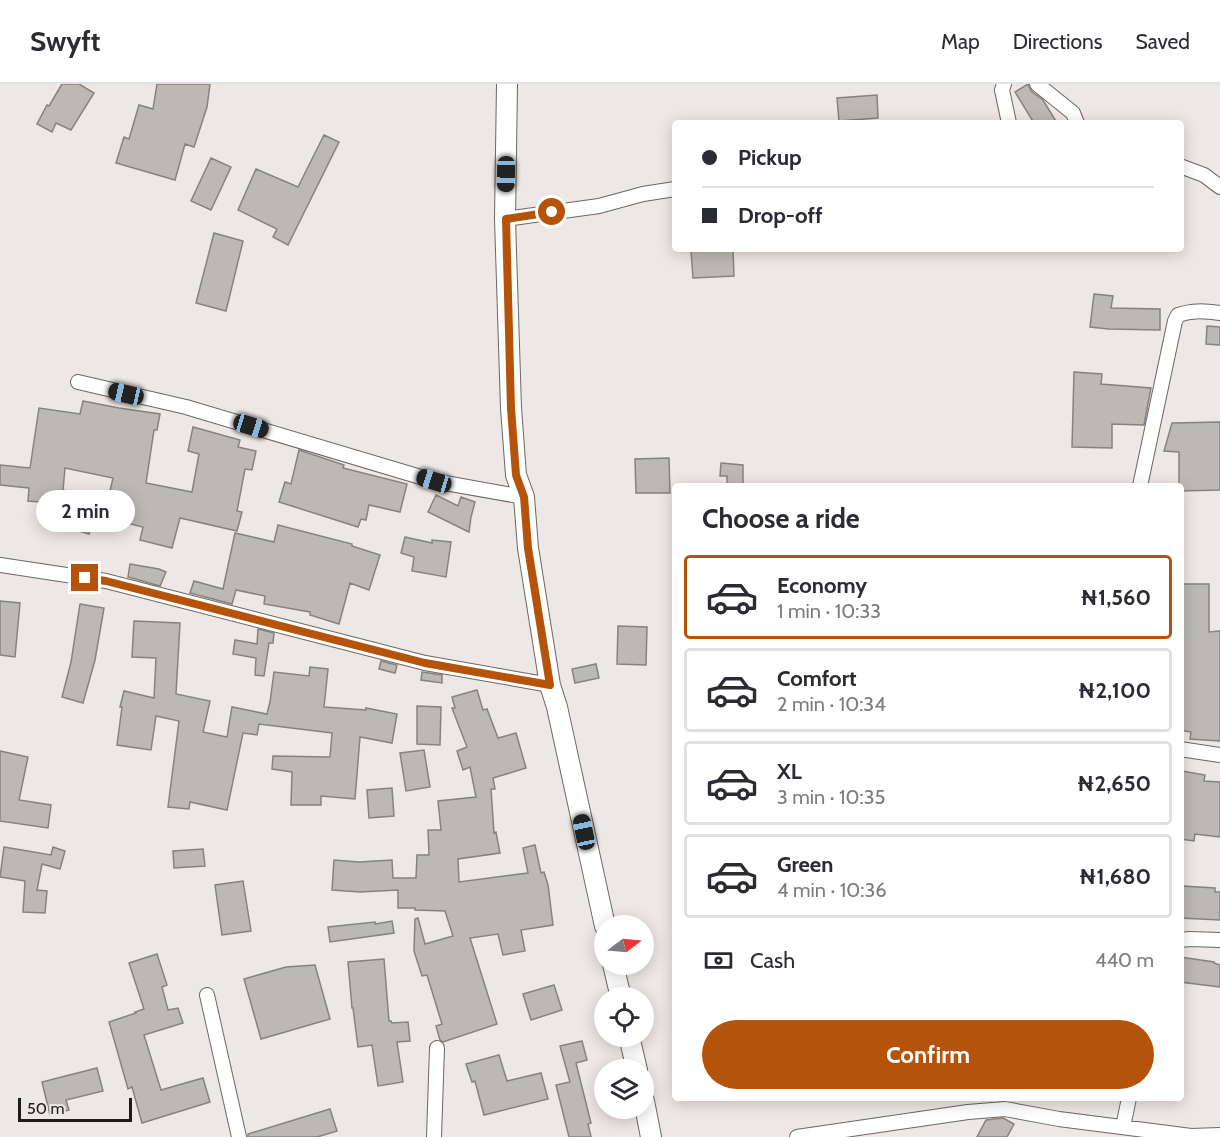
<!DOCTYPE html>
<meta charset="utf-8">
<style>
body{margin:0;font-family:Cabin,sans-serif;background:#f7f7f7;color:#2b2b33;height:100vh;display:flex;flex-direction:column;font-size:22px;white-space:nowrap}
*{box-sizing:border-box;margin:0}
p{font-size:20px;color:#7c7c81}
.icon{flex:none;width:33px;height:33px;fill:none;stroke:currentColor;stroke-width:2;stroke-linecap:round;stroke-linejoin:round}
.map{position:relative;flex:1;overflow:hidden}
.details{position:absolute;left:672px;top:399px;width:512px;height:618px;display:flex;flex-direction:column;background:#fff;border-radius:6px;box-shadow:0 3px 15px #0003}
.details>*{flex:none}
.hud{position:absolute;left:672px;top:36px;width:512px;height:132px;border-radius:6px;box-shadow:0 3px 15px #0003;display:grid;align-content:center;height:132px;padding:0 30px;background:#fff}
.needle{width:39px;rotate:74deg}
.fabs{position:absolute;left:594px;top:831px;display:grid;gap:12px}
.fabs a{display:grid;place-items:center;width:60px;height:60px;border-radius:50%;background:#fff;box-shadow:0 3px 15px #0003;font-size:30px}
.scale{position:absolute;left:18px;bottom:15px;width:114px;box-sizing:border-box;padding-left:6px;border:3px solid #1e1c1b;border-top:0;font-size:16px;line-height:21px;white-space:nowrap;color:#1e1c1b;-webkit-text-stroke:4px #ede7e5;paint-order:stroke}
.end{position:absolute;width:27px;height:27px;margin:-14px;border:8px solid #b45309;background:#fff;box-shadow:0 0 0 3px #fff}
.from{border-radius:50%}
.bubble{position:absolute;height:42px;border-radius:21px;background:#fff;box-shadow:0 3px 15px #0003;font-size:20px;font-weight:700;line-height:42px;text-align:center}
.car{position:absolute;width:18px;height:36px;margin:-18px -9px;border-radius:8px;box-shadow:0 0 4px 2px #0007;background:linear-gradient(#222 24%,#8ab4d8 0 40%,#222 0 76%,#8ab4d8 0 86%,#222 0)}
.hud b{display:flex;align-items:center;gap:21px;height:57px;font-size:22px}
.hud b+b{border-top:2px solid #e1e1e2}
.hud i{width:15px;height:15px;background:#2b2b33}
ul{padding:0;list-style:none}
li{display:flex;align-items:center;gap:18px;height:84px;margin:0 12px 9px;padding:0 18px;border:3px solid #e1e1e2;border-radius:6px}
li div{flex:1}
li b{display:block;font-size:22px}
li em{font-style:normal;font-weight:700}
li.current{border-color:#b45309}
li>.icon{width:54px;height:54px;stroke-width:1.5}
h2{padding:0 30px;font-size:27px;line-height:72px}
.pay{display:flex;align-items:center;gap:15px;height:66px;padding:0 30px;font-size:22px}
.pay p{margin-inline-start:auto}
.primary-button{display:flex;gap:12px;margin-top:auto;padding:12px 30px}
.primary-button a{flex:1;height:69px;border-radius:36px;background:#b45309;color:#fff;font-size:24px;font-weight:700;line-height:69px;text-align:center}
header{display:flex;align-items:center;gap:36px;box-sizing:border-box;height:84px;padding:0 30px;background:#fff;border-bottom:2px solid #e1e1e2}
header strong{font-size:28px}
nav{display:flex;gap:33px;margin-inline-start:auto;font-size:21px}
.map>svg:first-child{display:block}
.building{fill:#bcb9b5;stroke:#86837f;stroke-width:1.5;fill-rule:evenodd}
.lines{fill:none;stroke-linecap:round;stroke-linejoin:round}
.street-casing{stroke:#6b6765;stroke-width:16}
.secondary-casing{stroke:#6b6765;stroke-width:22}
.street{stroke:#fff;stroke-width:14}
.secondary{stroke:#fff;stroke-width:20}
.route{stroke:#b45309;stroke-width:8}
</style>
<header>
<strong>Swyft</strong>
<nav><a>Map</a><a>Directions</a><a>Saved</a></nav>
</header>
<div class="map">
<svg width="1220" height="1053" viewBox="0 0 1220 1053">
<rect width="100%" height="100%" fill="#ede7e5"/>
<path class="building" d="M62,0H79L94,9L71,46L56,39L52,48L37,40L47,21L49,22Z
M157,0H210L207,23L194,63L185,60L175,96L116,79L124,53L129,55L139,21L153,25Z
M1028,0L1031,7L1043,16L1057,39H1034L1015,8Z
M877,11L878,34L839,37L837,14Z
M324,51L339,58L288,161L273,153L277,145L238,126L256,85L298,103Z
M211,74L231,83L211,126L191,117Z
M214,149L243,157L226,227L196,219Z
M723,165H733L734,192L693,194L691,166Z
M1094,210L1113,212L1111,224L1160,225V246L1109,245L1090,243Z
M1207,242L1220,243V261L1206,260Z
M1074,288L1102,290L1101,300L1151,304L1144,341L1112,340V364L1072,363Z
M83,317L119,324L160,330L157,346H154L146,399L192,408L199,370L188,367L193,343L240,356L238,363L256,367L252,386L245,385L237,427L242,428L237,447L180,434L172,464L140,456L143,443L95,431L89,450L69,444L76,421L28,417L29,404L0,401V381L30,384L39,324L80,330ZM65,384L113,394L107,420L63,406Z
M1220,338V406L1180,407V402H1179V368L1164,367L1172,339Z
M299,366L344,381L343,384L407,400L400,428L369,421L366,436L361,435L358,443L279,418L285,398L291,400Z
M669,374L670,409H636L635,375Z
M721,379L743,381V402H727V392H720Z
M436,411L458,422L461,413L475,418L471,433L469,448L428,428Z
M278,441L352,460V462L380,471L369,506L350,499L339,540L310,531V528L264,520L265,512L236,506L232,520L190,509L194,497L223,505L235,449L274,458Z
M405,453L432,459V456L451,458L446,493L412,487L414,473L401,469Z
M130,480L159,485L166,488L160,502L128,493Z
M1180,500H1209V548L1220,547V657L1190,655L1191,648L1180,646Z
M0,517L20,519L15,573L0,571Z
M80,520L104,524L95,576L83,619L62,613L71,578Z
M134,537L180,539L176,610L210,617L203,648L227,653L232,623L267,630L270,618L274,588L309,592L310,583L328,585L324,623L366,626V624L397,630L392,659L360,653L355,715L321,712V721H291L292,688L272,685L273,672L330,673L332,649L259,640L257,651L243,649L227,726L190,718L189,725L168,723L179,637L156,632L151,666L117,661L122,623H120L124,607L154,614L156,574L132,573Z
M618,542L647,543L646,581L617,580Z
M258,545L274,549L273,559H269L264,592L255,591L256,574L233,570L235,556L257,560Z
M381,577L397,581L395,589L379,585Z
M596,580L599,594L575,599L572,585Z
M422,588L442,591V599L421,596Z
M477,606L483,626L487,625L498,654L516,649L526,684L493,694L495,705H491L494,749L496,748L500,769L458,775L459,798L528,789L523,764L535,761L541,789L544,788L548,801L553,841L521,846L525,867L503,871L498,850L470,854L497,940L443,958L440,956L436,942L442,940L427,891L422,892L414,867L415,835L418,834L425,860L453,852L445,827L415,826V824H398V806L360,808L332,806L334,776L359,778L392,776L393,794H416L417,771H429L428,746H441L438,717L476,713L470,683L463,686L457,667L467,663L452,624H455L452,613Z
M417,622L441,623L440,661L417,660Z
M424,666L430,703L406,707L400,669Z
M0,667L28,673L19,716L51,721L48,744L0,737Z
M1182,687L1205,691L1204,697L1220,698V753L1195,750L1194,757L1180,755V696Z
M392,704L394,732L369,734L367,706Z
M4,763L51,771L53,763L65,767L60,785L42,780L37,806L47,807L45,829L23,828L25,797L0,793Z
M203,765L205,782L174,784L173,767Z
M243,797L251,847L222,851L215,801Z
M1183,802L1215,804V808H1220V836L1180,834V806H1183Z
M392,837L394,849L330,858L328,843L375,838V840Z
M157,870L167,901L162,903L168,926L178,924L183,939L144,951L161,1006L203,994L210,1018L142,1039L132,1003L128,1005L109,938L136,929L135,928L144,925L129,879Z
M1180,873L1214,878V879L1220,881V903L1180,898Z
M384,875L389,937H391L392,939L408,938L410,957L397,958L403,998L378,1002L372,961L358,963L353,924H352L348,878Z
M315,881L330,935L261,955L244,895L286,883Z
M554,901L562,926L531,936L523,910Z
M582,957L587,976L576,979L591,1039L588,1040L591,1053H569L556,1001L570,998L560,962Z
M499,971L507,997L541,989L548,1015L484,1031L475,997L472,998L466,980Z
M97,984L103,1007L66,1016L69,1026L50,1031L42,998Z
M330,1025L337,1047L317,1053H248V1050Z
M1003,1034L1014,1040L1007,1053H977L986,1036Z"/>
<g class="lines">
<g class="street-casing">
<path id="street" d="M1004,0L1002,6L1009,39
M1037,0L1073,29L1077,39
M1180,82L1204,91L1220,103
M505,135L599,122L643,110L675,105
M78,298L186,323L434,397L524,413
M1140,402L1175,237L1178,231C1192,226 1205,227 1220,229
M0,481L106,497L425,579L550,601
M1180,665L1220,671
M1180,856L1190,855L1220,856
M207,911L239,1053
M1123,1043L1129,1014
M434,1053L437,964
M797,1053L968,1028L1005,1025L1059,1035L1191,1052L1220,1051"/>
</g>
<g class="secondary-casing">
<path id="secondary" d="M507,0L505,135L511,324L516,391L524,413L528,464L550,601L557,623L605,842
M613,880L621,914
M629,952L637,986
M644,1017L651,1053"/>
</g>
<use href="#street" class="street"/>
<use href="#secondary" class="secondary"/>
</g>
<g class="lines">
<path class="route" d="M85,494L106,497L425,579L550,601L528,464L524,413L516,391L511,324L506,135L552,128"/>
</g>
</svg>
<div class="fabs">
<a><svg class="needle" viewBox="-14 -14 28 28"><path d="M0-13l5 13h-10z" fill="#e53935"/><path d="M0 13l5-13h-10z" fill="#7c7c81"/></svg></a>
<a><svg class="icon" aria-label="locate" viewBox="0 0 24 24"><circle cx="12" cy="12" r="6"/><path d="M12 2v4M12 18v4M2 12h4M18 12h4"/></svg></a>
<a><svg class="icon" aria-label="layers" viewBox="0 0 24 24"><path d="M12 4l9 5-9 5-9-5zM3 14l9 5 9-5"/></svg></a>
</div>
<div class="scale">50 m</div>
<i class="end from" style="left:552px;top:128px"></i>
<i class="end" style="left:85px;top:494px"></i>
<div class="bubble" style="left:36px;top:406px;width:99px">2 min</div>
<i class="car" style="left:506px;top:90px;rotate:181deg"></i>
<i class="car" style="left:126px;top:310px;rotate:283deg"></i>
<i class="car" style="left:251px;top:342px;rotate:107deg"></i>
<i class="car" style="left:434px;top:397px;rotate:287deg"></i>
<i class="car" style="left:584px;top:748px;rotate:348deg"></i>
<div class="hud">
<b><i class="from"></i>Pickup</b>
<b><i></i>Drop-off</b>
</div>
<section class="details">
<h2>Choose a ride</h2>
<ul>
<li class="current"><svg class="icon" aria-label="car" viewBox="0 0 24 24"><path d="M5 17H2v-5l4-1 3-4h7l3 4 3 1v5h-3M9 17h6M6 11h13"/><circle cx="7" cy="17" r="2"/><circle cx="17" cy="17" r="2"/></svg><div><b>Economy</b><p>1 min · 10:33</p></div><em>₦1,560</em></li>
<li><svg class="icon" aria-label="car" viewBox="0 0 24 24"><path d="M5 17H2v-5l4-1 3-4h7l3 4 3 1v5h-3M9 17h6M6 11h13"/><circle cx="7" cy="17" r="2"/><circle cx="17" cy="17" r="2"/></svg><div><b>Comfort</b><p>2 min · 10:34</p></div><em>₦2,100</em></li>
<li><svg class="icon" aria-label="car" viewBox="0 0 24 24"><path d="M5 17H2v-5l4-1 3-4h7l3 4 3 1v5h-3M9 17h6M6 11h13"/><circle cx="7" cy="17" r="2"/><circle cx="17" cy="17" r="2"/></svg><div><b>XL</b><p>3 min · 10:35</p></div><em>₦2,650</em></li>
<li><svg class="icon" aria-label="car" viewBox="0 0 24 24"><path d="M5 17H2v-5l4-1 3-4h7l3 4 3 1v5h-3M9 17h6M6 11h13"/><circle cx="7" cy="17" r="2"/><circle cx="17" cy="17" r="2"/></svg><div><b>Green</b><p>4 min · 10:36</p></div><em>₦1,680</em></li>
</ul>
<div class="pay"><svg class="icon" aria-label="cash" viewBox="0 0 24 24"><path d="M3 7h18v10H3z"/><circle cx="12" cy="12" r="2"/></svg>Cash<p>440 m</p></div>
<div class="primary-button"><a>Confirm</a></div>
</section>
</div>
